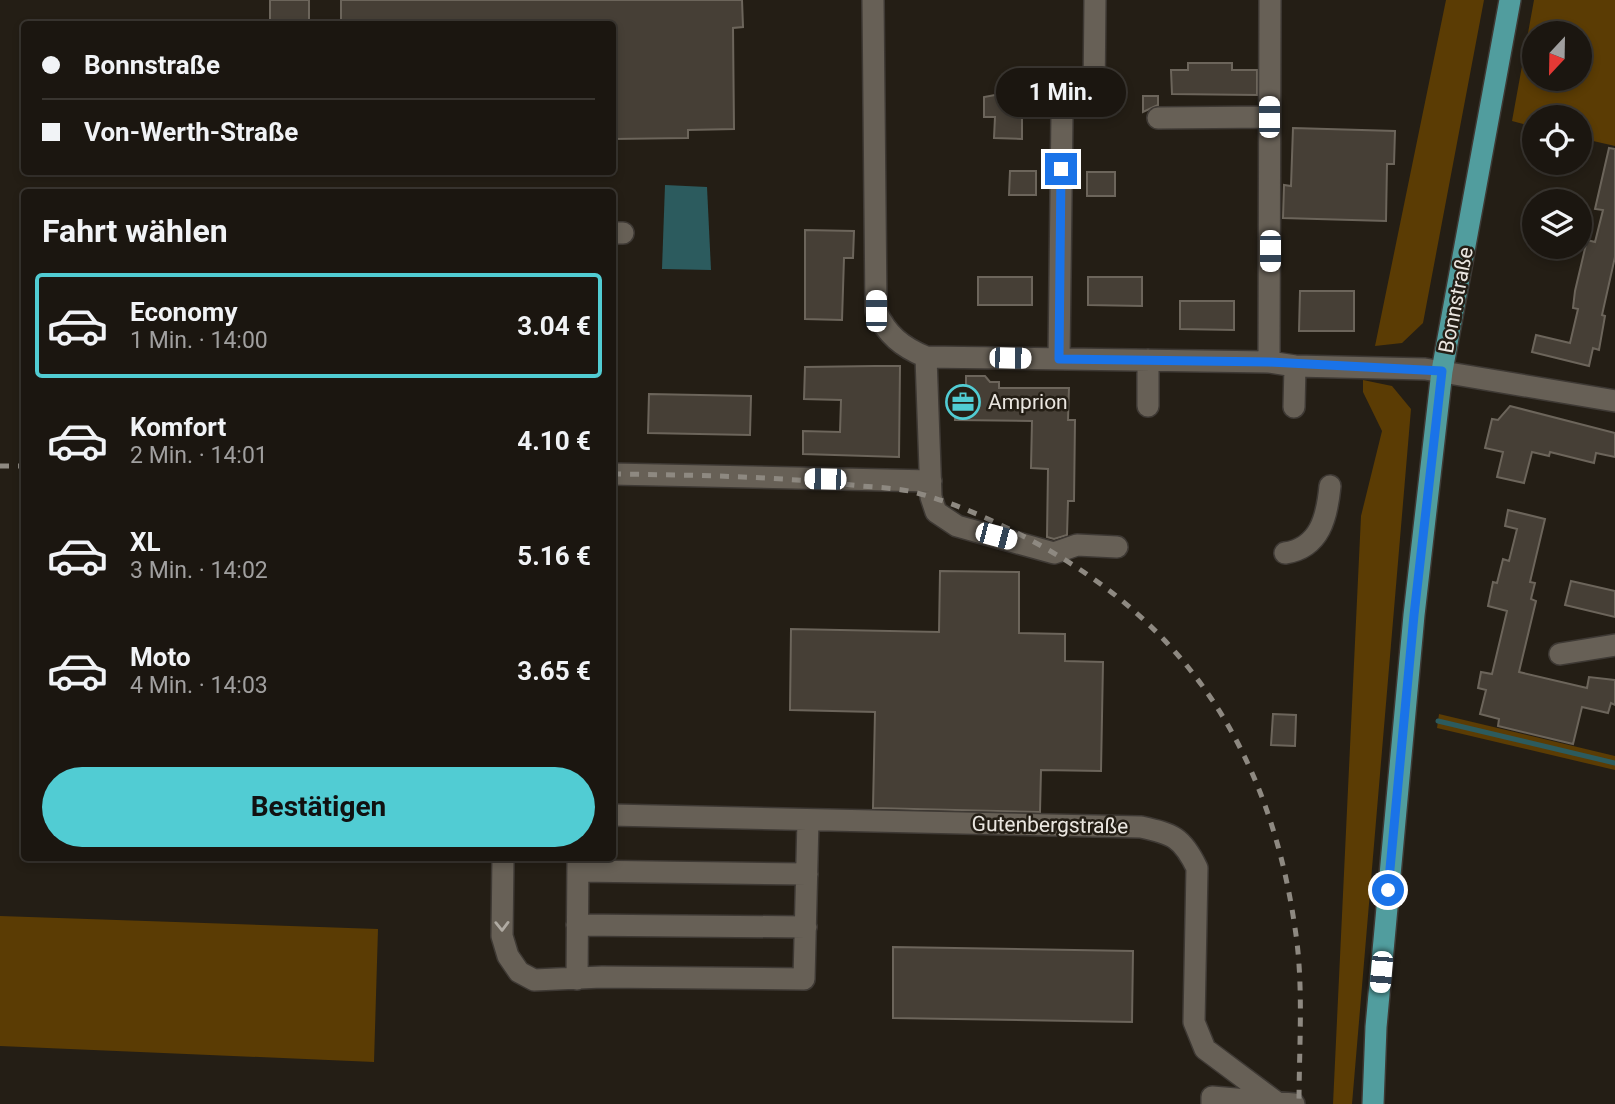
<!DOCTYPE html>
<html lang="de">
<meta charset="utf-8">
<style>
body{margin:0;font-family:Roboto,sans-serif;background:#28231e;color:#f1f3f6;height:100vh;display:flex;flex-direction:column;font-size:26px;white-space:nowrap}
*{box-sizing:border-box;margin:0}
p{font-size:23px;color:#a09f9f}
.icon{flex:none;width:38px;height:38px;fill:none;stroke:currentColor;stroke-width:2;stroke-linecap:round;stroke-linejoin:round}
.map{position:relative;flex:1;overflow:hidden}
.panel{position:absolute;left:21px;top:189px;width:595px;height:672px;display:flex;flex-direction:column;background:#1b1610;border-radius:7px;box-shadow:0 4px 10px #0003,0 0 0 2px #393530}
.panel>*{flex:none}
.hud{position:absolute;left:21px;top:21px;width:595px;height:154px;border-radius:7px;box-shadow:0 4px 10px #0003,0 0 0 2px #393530;display:grid;align-content:center;height:154px;padding:0 21px;background:#1b1610}
.needle{width:46px;rotate:202deg}
.tools{position:absolute;left:1522px;top:21px;display:grid;gap:14px}
.tools a{display:grid;place-items:center;width:70px;height:70px;border-radius:50%;background:#1b1610;box-shadow:0 4px 10px #0003,0 0 0 2px #393530;font-size:35px}
.end{position:absolute;width:32px;height:32px;margin:-16px;border:9px solid #1a73e8;background:#fff;box-shadow:0 0 0 4px #fff}
.from{border-radius:50%}
.bubble{position:absolute;height:49px;border-radius:24px;background:#1b1610;box-shadow:0 4px 10px #0003,0 0 0 2px #393530;font-size:23px;font-weight:700;line-height:49px;text-align:center}
.car{position:absolute;width:21px;height:42px;margin:-21px -10px;border-radius:9px;box-shadow:0 0 5px 2px #0007;background:linear-gradient(#fff 24%,#345 0 40%,#fff 0 76%,#345 0 86%,#fff 0)}
.hud b{display:flex;align-items:center;gap:24px;height:66px;font-size:26px}
.hud b+b{border-top:2px solid #393530}
.hud i{width:18px;height:18px;background:#f1f3f6}
ul{padding:0;list-style:none}
li{display:flex;align-items:center;gap:21px;height:105px;margin:0 14px 10px;padding:0 7px;border:4px solid transparent;border-radius:7px}
li div{flex:1}
li b{display:block;font-size:26px}
li em{font-style:normal;font-weight:700}
li.current{border-color:#51ccd3}
li>.icon{width:63px;height:63px;stroke-width:1.5}
h2{padding:0 21px;font-size:32px;line-height:84px}
.cta{display:flex;gap:14px;margin-top:auto;padding:14px 21px}
.cta a{flex:1;height:80px;border-radius:42px;background:#51ccd3;color:#111;font-size:28px;font-weight:700;line-height:80px;text-align:center}
.map>svg:first-child{display:block}
.green{fill:#5b3c04;fill-rule:evenodd}
.water{fill:#2c5b5e}
.lines{fill:none;stroke-linecap:round;stroke-linejoin:round}
.stream{stroke:#2c5b5e;stroke-width:5}
.building{fill:#463f36;stroke:#6c655b;stroke-width:2}
.minor-casing{stroke:#3e3934;stroke-width:24}
.major-casing{stroke:#3e3934;stroke-width:24}
.minor{stroke:#676056;stroke-width:21}
.major{stroke:#519d9e;stroke-width:21}
.rail{stroke:#8e8981;stroke-width:5;stroke-dasharray:9 9;stroke-linecap:butt}
.oneway{stroke:#afaaa2}
.route{stroke:#1a73e8;stroke-width:9}
.labels{text-anchor:middle;dominant-baseline:central;stroke-width:5;stroke-linejoin:round;paint-order:stroke}
.street-label{font-size:21px;fill:#eae6e0;stroke:#241e15}
.poi-label{font-size:21px;fill:#eae6e0;stroke:#241e15;text-anchor:start}
</style>
<div class="map">
<svg width="1615" height="1104" viewBox="0 0 1615 1104">
<rect width="100%" height="100%" fill="#241e15"/>
<path class="green" d="M1446,0H1484L1423,323L1402,343L1375,346Z
M1534,0H1615V146L1580,138V117H1535V127L1512,121ZM1535,33H1580V79H1535Z
M1363,380L1392,386L1411,409L1352,1104H1333L1361,516L1382,431L1363,392Z
M1439,714L1615,756V770L1437,728Z
M0,916L378,929L374,1062L0,1046Z"/>
<path class="water" d="M665,185L707,187L711,270L662,269Z"/>
<g class="lines">
<path class="stream" d="M1438,721L1615,763"/>
</g>
<path class="building" d="M270,0H309V24H270Z
M341,0H742L743,27L733,28L734,129L688,130V138L612,139V24H341Z
M1188,63H1232V70H1257V95L1172,94L1171,70H1188Z
M995,95L1022,96V139L994,138L995,117H984V97Z
M1143,96H1158V105L1143,112Z
M1293,128L1395,131L1394,164H1387L1386,221L1283,218L1284,185L1291,186Z
M1609,148L1615,149V257L1602,315L1605,316L1599,350L1593,348L1589,366L1532,352L1536,335L1570,343L1578,309L1573,308L1575,291L1587,240L1595,242L1603,210L1595,209Z
M1010,171H1036V195H1009Z
M1087,172H1115V196H1087Z
M805,230L854,231L853,258H844L842,320L805,319Z
M978,277H1032V305H978Z
M1088,277H1142V306L1088,305Z
M1300,291H1354V331H1299Z
M1180,301H1234V330L1180,329Z
M874,366H900L899,457L803,454V431L840,432L841,400L804,399L805,367Z
M966,376H985L990,382H999V388H1069L1068,420H1075L1074,501H1068L1067,535L1054,539L1047,537L1048,469L1031,468L1032,421L955,420L956,392L966,391Z
M649,394L751,396L750,435L648,433Z
M1510,406L1615,433V457L1596,453L1594,463L1550,452L1549,456L1532,452L1524,483L1497,477L1503,452L1485,448L1492,419L1498,420Z
M1508,510L1545,519L1530,582L1535,583L1531,599L1536,601L1519,672L1587,688L1589,677L1615,680V705L1611,703L1608,713L1582,707L1573,744L1498,726L1499,719L1480,714L1486,690L1478,688L1481,672L1492,674L1507,611L1488,606L1493,582L1497,583L1503,559L1509,561L1517,529L1505,526Z
M940,571L1019,572V633L1065,634V661L1103,662L1101,771L1041,770L1040,812L873,808L875,712L790,710L791,629L939,632Z
M1571,581L1615,591V617L1565,605Z
M1273,714L1296,715L1295,746L1271,745Z
M893,947L1133,951L1132,1022L893,1018Z"/>
<g class="lines">
<g class="minor-casing">
<path id="minor" d="M873,0L876,311C887,335 902,347 926,357L931,497L936,512L957,526L1054,553L1077,545L1117,547
M1094,95L1095,0
M1158,118L1269,117
M612,233H623
M926,357L1269,362L1295,366L1425,369L1615,401
M1059,359L1062,115
M1269,362L1270,0
M1148,406V360
M1294,407L1295,366
M612,474L931,481
M1285,553C1320,548 1327,517 1330,486
M1560,654L1615,645
M612,815L1141,827C1173,834 1182,837 1197,868L1194,1022L1205,1049L1276,1102
M503,858L502,936L508,956L519,972L534,980L602,977L804,979L808,820
M578,871L807,874
M577,925L806,927
M577,979L578,859
M1212,1104V1097L1294,1104"/>
</g>
<g class="major-casing">
<path id="major" d="M1373,1104L1376,1027L1414,615L1442,371L1510,0"/>
</g>
<use href="#minor" class="minor"/>
<use href="#major" class="major"/>
<path class="rail" d="M0,466H24
M612,474C690,475 766,476 843,484C864,487 888,487 909,491C952,501 997,522 1036,543C1190,627 1270,756 1295,928C1304,985 1299,1046 1299,1104"/>
</g>
<defs><path id="oneway-chevron" d="M-2-3.5L2.5 0L-2 3.5" fill="none" stroke-width="1.6" stroke-linecap="round" stroke-linejoin="round" transform="scale(1.75)"/></defs>
<use class="oneway" href="#oneway-chevron" transform="translate(502 926) rotate(89)"/>
<g class="lines">
<path class="route" d="M1061,169L1059,359L1269,362L1442,371L1414,615L1388,890"/>
</g>
<defs>
<g id="office-ring" transform="scale(1.75)"><circle r="9.5" fill="#241e15" stroke="#51ccd3" stroke-width="1.5"/><path d="M-6-3h4V-5.5h4V-3h4V5H-6ZM-1-4.5V-3h2v-1.5ZM-6 0V1H6V0Z" fill="#51ccd3"/></g>
</defs>
<g fill-rule="evenodd">
<use href="#office-ring" x="963" y="402"/>
</g>
<g class="labels">
<g class="street-label">
<text transform="translate(1456 300) rotate(-79)">Bonnstraße</text>
<text transform="translate(1050 825) rotate(1)">Gutenbergstraße</text>
</g>
<g class="poi-label">
<text x="988" y="402">Amprion</text>
</g>
</g>
</svg>
<div class="tools">
<a><svg class="needle" viewBox="-14 -14 28 28"><path d="M0-13l5 13h-10z" fill="#e53935"/><path d="M0 13l5-13h-10z" fill="#a09f9f"/></svg></a>
<a><svg class="icon" aria-label="locate" viewBox="0 0 24 24"><circle cx="12" cy="12" r="6"/><path d="M12 2v4M12 18v4M2 12h4M18 12h4"/></svg></a>
<a><svg class="icon" aria-label="layers" viewBox="0 0 24 24"><path d="M12 4l9 5-9 5-9-5zM3 14l9 5 9-5"/></svg></a>
</div>
<i class="end from" style="left:1388px;top:890px"></i>
<i class="end" style="left:1061px;top:169px"></i>
<div class="bubble" style="left:996px;top:68px;width:130px">1 Min.</div>
<i class="car" style="left:1269px;top:117px;rotate:0deg"></i>
<i class="car" style="left:1270px;top:251px;rotate:180deg"></i>
<i class="car" style="left:876px;top:311px;rotate:0deg"></i>
<i class="car" style="left:1010px;top:358px;rotate:91deg"></i>
<i class="car" style="left:825px;top:479px;rotate:271deg"></i>
<i class="car" style="left:996px;top:536px;rotate:105deg"></i>
<i class="car" style="left:1381px;top:972px;rotate:185deg"></i>
<div class="hud">
<b><i class="from"></i>Bonnstraße</b>
<b><i></i>Von-Werth-Straße</b>
</div>
<section class="panel">
<h2>Fahrt wählen</h2>
<ul>
<li class="current"><svg class="icon" aria-label="car" viewBox="0 0 24 24"><path d="M5 17H2v-5l4-1 3-4h7l3 4 3 1v5h-3M9 17h6M6 11h13"/><circle cx="7" cy="17" r="2"/><circle cx="17" cy="17" r="2"/></svg><div><b>Economy</b><p>1 Min. · 14:00</p></div><em>3.04 €</em></li>
<li><svg class="icon" aria-label="car" viewBox="0 0 24 24"><path d="M5 17H2v-5l4-1 3-4h7l3 4 3 1v5h-3M9 17h6M6 11h13"/><circle cx="7" cy="17" r="2"/><circle cx="17" cy="17" r="2"/></svg><div><b>Komfort</b><p>2 Min. · 14:01</p></div><em>4.10 €</em></li>
<li><svg class="icon" aria-label="car" viewBox="0 0 24 24"><path d="M5 17H2v-5l4-1 3-4h7l3 4 3 1v5h-3M9 17h6M6 11h13"/><circle cx="7" cy="17" r="2"/><circle cx="17" cy="17" r="2"/></svg><div><b>XL</b><p>3 Min. · 14:02</p></div><em>5.16 €</em></li>
<li><svg class="icon" aria-label="car" viewBox="0 0 24 24"><path d="M5 17H2v-5l4-1 3-4h7l3 4 3 1v5h-3M9 17h6M6 11h13"/><circle cx="7" cy="17" r="2"/><circle cx="17" cy="17" r="2"/></svg><div><b>Moto</b><p>4 Min. · 14:03</p></div><em>3.65 €</em></li>
</ul>
<div class="cta"><a>Bestätigen</a></div>
</section>
</div>
